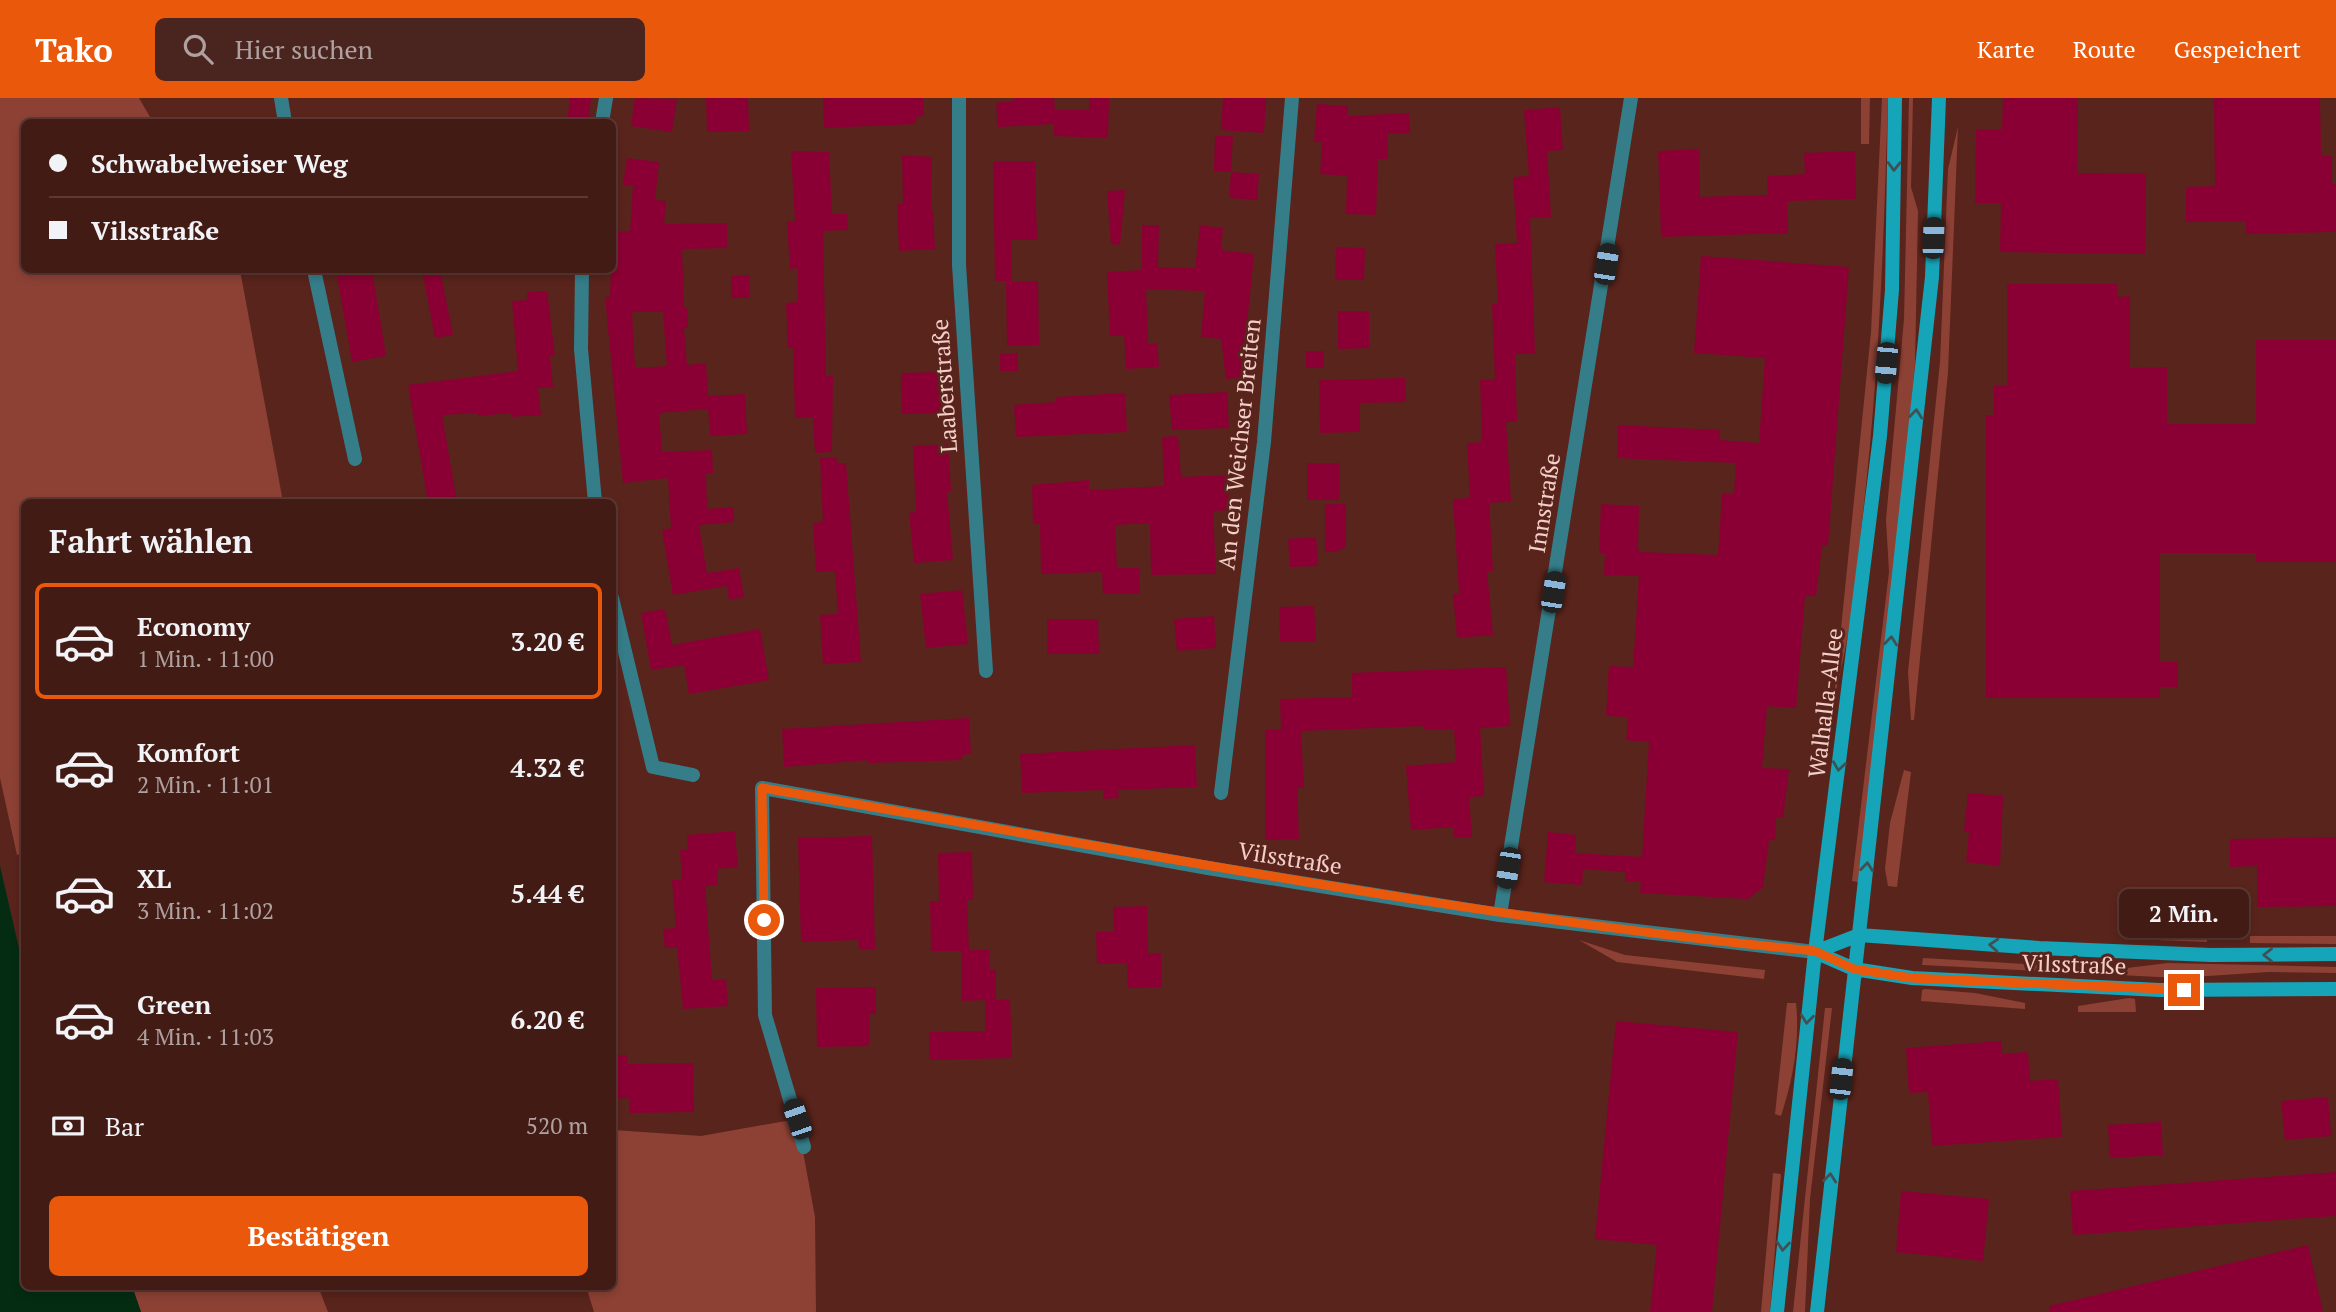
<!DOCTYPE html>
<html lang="de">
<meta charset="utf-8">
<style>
body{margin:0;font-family:"PT Serif",serif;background:#4a241e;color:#f1f3f6;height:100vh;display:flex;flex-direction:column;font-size:26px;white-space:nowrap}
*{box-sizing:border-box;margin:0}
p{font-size:23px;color:#afa1a0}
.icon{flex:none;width:38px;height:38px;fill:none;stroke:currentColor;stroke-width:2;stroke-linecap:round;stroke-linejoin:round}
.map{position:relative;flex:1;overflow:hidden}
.sheet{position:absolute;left:21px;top:401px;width:595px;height:791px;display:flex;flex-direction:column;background:#431b15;border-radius:10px;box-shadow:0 4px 10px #0003,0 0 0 2px #5b3934}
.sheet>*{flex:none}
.banner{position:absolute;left:21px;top:21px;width:595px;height:154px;border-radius:10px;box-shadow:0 4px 10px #0003,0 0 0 2px #5b3934;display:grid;align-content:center;height:154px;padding:0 28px;background:#431b15}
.end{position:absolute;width:32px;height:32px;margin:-16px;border:9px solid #ea580c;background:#fff;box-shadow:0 0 0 4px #fff}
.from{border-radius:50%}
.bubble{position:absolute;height:49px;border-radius:10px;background:#431b15;box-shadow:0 4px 10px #0003,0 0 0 2px #5b3934;font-size:23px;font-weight:700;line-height:49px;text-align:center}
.car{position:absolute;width:21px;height:42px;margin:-21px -10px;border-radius:9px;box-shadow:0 0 5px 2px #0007;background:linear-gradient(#222 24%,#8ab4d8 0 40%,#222 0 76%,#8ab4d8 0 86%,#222 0)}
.banner b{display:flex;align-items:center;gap:24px;height:66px;font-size:26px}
.banner b+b{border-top:2px solid #5b3934}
.banner i{width:18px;height:18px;background:#f1f3f6}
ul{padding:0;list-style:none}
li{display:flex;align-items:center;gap:21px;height:116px;margin:0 14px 10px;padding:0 14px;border:4px solid transparent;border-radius:10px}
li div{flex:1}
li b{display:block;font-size:26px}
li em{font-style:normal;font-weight:700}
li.on{border-color:#ea580c}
li>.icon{width:63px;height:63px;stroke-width:1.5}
h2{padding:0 28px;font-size:32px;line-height:84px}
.pay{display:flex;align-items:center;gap:18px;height:77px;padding:0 28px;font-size:26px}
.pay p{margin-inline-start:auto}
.button{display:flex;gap:14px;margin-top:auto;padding:14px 28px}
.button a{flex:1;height:80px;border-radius:10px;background:#ea580c;color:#fff;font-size:28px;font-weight:700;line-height:80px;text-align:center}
header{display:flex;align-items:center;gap:42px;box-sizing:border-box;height:98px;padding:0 35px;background:#ea580c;color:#fff}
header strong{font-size:33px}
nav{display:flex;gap:38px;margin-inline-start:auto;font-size:24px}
.search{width:490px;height:63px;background:#4a241e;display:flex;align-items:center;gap:18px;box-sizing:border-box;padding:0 24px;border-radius:10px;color:#afa1a0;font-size:26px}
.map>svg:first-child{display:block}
.green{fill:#8d4135}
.water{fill:#042c12}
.building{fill:#8b0034;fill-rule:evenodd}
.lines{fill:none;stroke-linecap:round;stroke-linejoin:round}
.street{stroke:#357d89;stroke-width:14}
.secondary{stroke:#15a4b8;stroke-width:14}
.oneway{stroke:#415153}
.route{stroke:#ea580c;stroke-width:9}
.labels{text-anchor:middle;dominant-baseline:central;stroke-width:6;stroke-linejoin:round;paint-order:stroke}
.street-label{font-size:23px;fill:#f2cfc8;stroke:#59241c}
</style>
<header>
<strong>Tako</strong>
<div class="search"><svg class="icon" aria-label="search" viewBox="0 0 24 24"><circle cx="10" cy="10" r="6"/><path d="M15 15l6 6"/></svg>Hier suchen</div>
<nav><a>Karte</a><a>Route</a><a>Gespeichert</a></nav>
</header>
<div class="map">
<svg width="2336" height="1214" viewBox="0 0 2336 1214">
<rect width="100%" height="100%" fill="#59241c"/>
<path class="green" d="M0,0H139L153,24H24V172H240L283,404H24V755L17,757L0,680Z
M1861,0H1870L1869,46H1861Z
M1882,0H1888C1884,139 1879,277 1863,415C1856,478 1851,539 1834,600L1871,234Z
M1909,0H1913L1911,89L1918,113L1915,266L1892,511L1858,784L1852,783L1889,474L1886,422L1904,221Z
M1958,29L1948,274L1914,622H1911L1908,574L1940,264L1948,71Z
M1904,672L1911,674L1897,789L1888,788L1885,771L1890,725Z
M2119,833L2207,837V844L2155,842Z
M2250,838H2336V846L2250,845Z
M1579,842L1625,857L1765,872L1764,881L1617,864Z
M1923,860L2074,869L2127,870L2168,865L2336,869V875L2268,874L2178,880L1922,867Z
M1925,891L1975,895L2025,905V911L1921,903L1922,892Z
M2129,900L2135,901L2136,914H2078V908Z
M1787,905H1796C1800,945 1793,981 1781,1018L1775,1016Z
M1825,910H1832L1810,1101L1805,1214H1793Z
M797,1021L815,1119L816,1214H594L586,1188H612L613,1032L701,1038Z
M1773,1075L1781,1076L1770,1214H1761Z
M132,1188H318L328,1214H141Z"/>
<path class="water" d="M0,768L24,872V1188H132L141,1214H0Z"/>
<path class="building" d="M570,0H591L588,24H567Z
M635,0L677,1L672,34L631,28Z
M706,0H748L749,33L707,34Z
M823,0H923L924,18L915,19L916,26L824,30Z
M1013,0H1054L1055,12H1089V0H1109L1108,40L1054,38V26L998,29L996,5L1013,3Z
M1223,0H1266L1264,35L1221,32Z
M2003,0H2078L2077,75L2146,76L2145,156L2000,154L2001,105H1975L1976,31L2002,32Z
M2214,0H2320L2321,58H2332V86H2336V134L2246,136V123L2186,124V89L2215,88Z
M1317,6L1348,8L1347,18L1409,15L1410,35L1387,36L1388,61H1378L1376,117L1346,116L1347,78L1320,76L1322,44H1314Z
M1560,9L1563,52L1547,53L1551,119L1530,120L1535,256H1515L1517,324H1506L1511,403L1489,405L1493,473H1487L1493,537L1457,540L1453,496L1459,495L1453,401L1470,400L1467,345L1482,344L1480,282L1495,281L1492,206H1498L1495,146L1517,145L1513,79L1529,78L1524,12Z
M1215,38H1233L1231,74L1259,76L1257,102L1229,100L1231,74L1214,73Z
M1699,51L1700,99L1768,97L1767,78L1805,76L1804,55L1855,53L1856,101L1787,103L1788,135L1661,139L1658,53Z
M791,53L829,54L832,116H847L848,132L823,133L826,278H833L832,354L815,355L813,319L795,320L793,250H788L786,205L798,204V170L790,171L787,123H795Z
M902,57L932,59L931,113H933L935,151L899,153L897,106L903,105Z
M627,60L659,64L655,102L666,103L664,126L727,125V150L682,151L684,210H687L688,230H684L687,267L706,265L708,298L745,296L747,336L710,338L708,311L659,315L662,354L712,352L713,375H706L707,411L733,409L734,424L699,427L707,475L739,470L744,499L729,502L727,488L673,497L662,432L671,430L668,380L623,385L605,199H610L612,134L630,133L633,88L623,87ZM632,214H663L667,268L635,270Z
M1035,63L1037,142H1011V183H995L993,64Z
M1125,92L1120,147L1111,146L1107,93Z
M1142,127H1159L1158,169L1195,170L1200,127L1223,130L1221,152L1254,156L1244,256H1248L1251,278L1226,281L1221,241L1201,239L1205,193L1146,191L1148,246L1157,245L1159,269L1126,271L1124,237L1110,238L1107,174L1142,172Z
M1336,149L1365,150L1364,182H1335Z
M1701,158L1849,169L1828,448L1822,447L1816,498H1805L1796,610L1767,608L1762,670L1789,671L1783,720L1776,719L1775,742H1769L1763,789L1748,801L1640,795L1641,784L1625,783V774L1583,771L1582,787L1544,784L1548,734L1576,737L1575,755L1642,759L1649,644L1626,642L1628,619L1606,618L1609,568L1633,569L1639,478L1604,477L1605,455H1599L1601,406L1639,408L1638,451L1641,454L1718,457L1722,395L1734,396L1736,365L1617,360L1618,327L1720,332V342L1759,345L1765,260L1694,255Z
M336,172H372L386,258L352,264Z
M422,172H440L453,237L435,240Z
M749,177V200H731V178Z
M1038,183L1039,247L1007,248L1006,184Z
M2007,186H2117V199L2130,198V270L2167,269V326H2256V242H2336V464H2256V455H2160V564H2178V589H2160V600H1986V317H1994V288H2007Z
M547,193L555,257L550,258L553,289L538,290L541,317L511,319V315L478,318V315L442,317L457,404H428L408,287L518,273L512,203L527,202V194Z
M1338,213H1369V250L1338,251Z
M1306,253H1324V270H1306Z
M1018,255V273H1000V256Z
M940,274L941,315L902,316L901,275Z
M1405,280L1406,304L1360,305V334L1320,335L1319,282Z
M1227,294L1229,330L1172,332L1169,297Z
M1125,295L1127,334L1016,339L1014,307L1056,304V299Z
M1178,338L1181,379L1228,377L1229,412L1213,413L1216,476L1151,477L1150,425L1115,427L1117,470H1139L1140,495L1103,496L1102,474L1041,476L1040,426H1033L1032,387L1089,382V392L1164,388L1162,339Z
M948,346L951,393H947L953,462L914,465L909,415L916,414L913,348Z
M838,359V365H846L861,564L823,566L820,517L838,516L835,473L816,474L813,425L823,424L820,360Z
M1307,365H1339V402H1307Z
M1325,406H1346V448L1336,454L1325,453Z
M1316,439L1318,468L1290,469L1288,441Z
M962,492L968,546L926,550L920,496Z
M1314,508L1316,543L1280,544L1279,509Z
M665,511L672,547L760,531L769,582L689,596L684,567L651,572L641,515Z
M1214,518L1216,550L1177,553L1174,521Z
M1047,521H1098L1099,556H1047Z
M1506,569L1510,628L1480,630L1484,698L1469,699L1472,739L1454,740V729L1411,732L1406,668L1456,664L1454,631L1423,632V628L1301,633L1304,689L1297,690L1299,741L1265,742V632L1281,631L1280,601L1352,599V575Z
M969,620L971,656L962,657V662L868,665V662L784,669L782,631Z
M1195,647L1197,689L1118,692L1119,700L1103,701V692L1022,695L1020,656Z
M1968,695L2003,698L2000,768L1966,764L1969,734L1964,733Z
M735,733L738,769L717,771L718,787L705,788L712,882L726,881L728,908L683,911L677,850H665L663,831L676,830L672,782H682L680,752L688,751L687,737Z
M872,738L875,851H859L858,842L801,844L798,740Z
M2336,739V808L2257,809V768L2230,769V741Z
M972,754L973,802H967L969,852H989V872L996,871V902L1010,901L1012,960L929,962V934L985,933V902L962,903L961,853H931L930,803H939L938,755Z
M1147,808L1148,855H1161L1162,889L1128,890L1127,865L1097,866L1096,834H1114L1113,809Z
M876,889V916H869V948L817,949L816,890Z
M1616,923L1738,934L1712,1214H1650L1657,1147L1595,1141Z
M2001,943L2002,956L2028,954L2030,983L2058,981L2062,1039L1932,1048L1928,994L1909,995L1906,950Z
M627,957L628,966L693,965L694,1014L629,1015V1000L612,1001V958Z
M2328,999L2331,1038L2285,1042L2281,1003Z
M2161,1024L2163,1057L2110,1060L2108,1027Z
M2336,1074V1118L2073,1137L2070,1093Z
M1901,1093L1989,1101L1983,1163L1896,1154Z
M2308,1147L2323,1214H2049V1208Z"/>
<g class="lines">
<path class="street" d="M281,0L285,24
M959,0V167L986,573
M602,24L606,0
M314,172L355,361
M582,172L581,251L595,404
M612,500L653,669L693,677
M1221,695L1264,344L1292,0
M1500,817L1631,0
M804,1049L765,917L762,690L1208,770L1500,817L1815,854"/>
<path class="secondary" d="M1815,854L1854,871L1912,880L2160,892L2336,891
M1815,854L1859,837L2039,850L2211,857L2336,856
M1777,1214L1815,854L1880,338L1892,192L1895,0
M1817,1214L1932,179L1939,0"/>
</g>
<defs><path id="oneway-chevron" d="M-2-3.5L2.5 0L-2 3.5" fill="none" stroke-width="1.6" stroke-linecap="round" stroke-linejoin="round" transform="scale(1.75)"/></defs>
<g class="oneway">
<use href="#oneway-chevron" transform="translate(1894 68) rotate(91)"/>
<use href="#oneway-chevron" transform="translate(1916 316) rotate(-84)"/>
<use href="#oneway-chevron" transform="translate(1891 543) rotate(-84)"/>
<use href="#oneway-chevron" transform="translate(1839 668) rotate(98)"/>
<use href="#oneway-chevron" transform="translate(1867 769) rotate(-84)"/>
<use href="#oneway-chevron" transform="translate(1994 847) rotate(-176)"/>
<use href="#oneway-chevron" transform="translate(2268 857) rotate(180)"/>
<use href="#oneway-chevron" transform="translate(1807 921) rotate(96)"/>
<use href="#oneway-chevron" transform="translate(1830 1080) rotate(-84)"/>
<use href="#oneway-chevron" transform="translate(1783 1148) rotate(95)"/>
</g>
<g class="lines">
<path class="route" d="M764,822L762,690C1112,749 1461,819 1815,853L1854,871L1912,880L2184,892"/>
</g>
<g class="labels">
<g class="street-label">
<text transform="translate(944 288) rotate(-94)">Laaberstraße</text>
<text transform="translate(1239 346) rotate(-84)">An den Weichser Breiten</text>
<text transform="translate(1544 405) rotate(-81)">Innstraße</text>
<text transform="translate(1825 605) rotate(-83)">Walhalla-Allee</text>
<text transform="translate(1290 760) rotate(9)">Vilsstraße</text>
<text transform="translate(2074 866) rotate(2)">Vilsstraße</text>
</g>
</g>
</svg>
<i class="end from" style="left:764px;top:822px"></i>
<i class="end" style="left:2184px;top:892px"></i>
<div class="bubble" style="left:2119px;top:791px;width:130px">2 Min.</div>
<i class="car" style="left:1933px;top:140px;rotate:2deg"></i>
<i class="car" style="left:1606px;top:166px;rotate:9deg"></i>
<i class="car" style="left:1886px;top:265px;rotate:185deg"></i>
<i class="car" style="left:1553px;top:494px;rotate:9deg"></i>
<i class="car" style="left:1508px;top:770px;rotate:189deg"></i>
<i class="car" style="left:1841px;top:981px;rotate:6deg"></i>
<i class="car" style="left:797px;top:1021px;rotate:341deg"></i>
<div class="banner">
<b><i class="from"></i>Schwabelweiser Weg</b>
<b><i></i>Vilsstraße</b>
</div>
<section class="sheet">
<h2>Fahrt wählen</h2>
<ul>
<li class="on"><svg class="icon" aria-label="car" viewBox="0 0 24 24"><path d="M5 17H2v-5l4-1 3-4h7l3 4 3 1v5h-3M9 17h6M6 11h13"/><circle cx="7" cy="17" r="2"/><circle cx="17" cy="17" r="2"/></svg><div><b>Economy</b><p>1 Min. · 11:00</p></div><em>3.20 €</em></li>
<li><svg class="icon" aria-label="car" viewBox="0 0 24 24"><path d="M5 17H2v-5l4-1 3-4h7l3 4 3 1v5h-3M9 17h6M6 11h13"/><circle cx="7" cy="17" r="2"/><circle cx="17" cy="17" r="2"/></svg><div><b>Komfort</b><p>2 Min. · 11:01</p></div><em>4.32 €</em></li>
<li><svg class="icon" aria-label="car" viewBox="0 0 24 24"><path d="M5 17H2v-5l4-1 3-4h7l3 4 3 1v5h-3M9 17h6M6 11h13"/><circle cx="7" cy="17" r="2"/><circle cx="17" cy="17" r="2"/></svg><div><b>XL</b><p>3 Min. · 11:02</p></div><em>5.44 €</em></li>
<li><svg class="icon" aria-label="car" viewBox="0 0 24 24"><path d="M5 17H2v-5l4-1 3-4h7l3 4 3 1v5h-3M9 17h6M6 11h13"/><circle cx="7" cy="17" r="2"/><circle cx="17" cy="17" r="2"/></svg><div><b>Green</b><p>4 Min. · 11:03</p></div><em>6.20 €</em></li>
</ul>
<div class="pay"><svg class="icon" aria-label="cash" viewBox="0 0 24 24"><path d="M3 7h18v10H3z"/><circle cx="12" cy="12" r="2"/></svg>Bar<p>520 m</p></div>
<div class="button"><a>Bestätigen</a></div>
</section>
</div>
